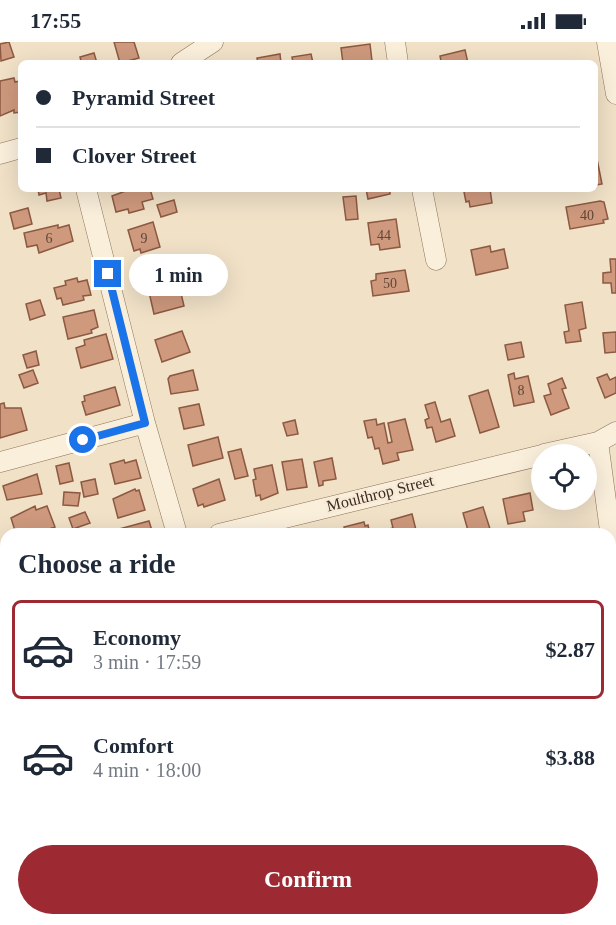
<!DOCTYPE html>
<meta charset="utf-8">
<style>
body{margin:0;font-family:"Times New Roman",serif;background:#f2f2f3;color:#1f2937;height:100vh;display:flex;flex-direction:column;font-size:22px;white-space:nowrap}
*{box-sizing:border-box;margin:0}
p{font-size:20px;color:#747a83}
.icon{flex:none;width:33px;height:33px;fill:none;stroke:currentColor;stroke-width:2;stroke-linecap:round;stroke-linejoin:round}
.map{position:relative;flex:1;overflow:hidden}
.drawer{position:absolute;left:0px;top:486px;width:616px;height:398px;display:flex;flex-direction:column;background:#fff;border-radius:18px 18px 0 0;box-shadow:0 6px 24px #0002}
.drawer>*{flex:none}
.top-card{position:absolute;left:18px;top:18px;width:580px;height:132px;border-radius:9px;box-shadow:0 6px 24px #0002;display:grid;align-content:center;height:132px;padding:0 18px;background:#fff}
.fabs{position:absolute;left:531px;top:402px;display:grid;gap:12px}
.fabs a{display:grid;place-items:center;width:66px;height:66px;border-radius:50%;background:#fff;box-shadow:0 6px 24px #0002;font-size:30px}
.end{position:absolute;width:27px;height:27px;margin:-14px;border:8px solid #1a73e8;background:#fff;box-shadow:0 0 0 3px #fff}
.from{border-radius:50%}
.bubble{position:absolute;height:42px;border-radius:21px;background:#fff;box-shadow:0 6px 24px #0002;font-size:20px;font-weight:700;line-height:42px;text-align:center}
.top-card b{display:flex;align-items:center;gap:21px;height:57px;font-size:22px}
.top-card b+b{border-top:2px solid #e0e1e3}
.top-card i{width:15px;height:15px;background:#1f2937}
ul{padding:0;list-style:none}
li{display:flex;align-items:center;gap:18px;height:99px;margin:0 12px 9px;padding:0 6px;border:3px solid transparent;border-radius:9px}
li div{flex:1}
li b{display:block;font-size:22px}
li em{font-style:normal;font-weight:700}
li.on{border-color:#9d2a33}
li>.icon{width:54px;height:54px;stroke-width:1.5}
h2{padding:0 18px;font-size:27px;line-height:72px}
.primary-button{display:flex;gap:12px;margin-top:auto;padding:12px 18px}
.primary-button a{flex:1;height:69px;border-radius:36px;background:#9d2a33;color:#fff;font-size:24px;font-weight:700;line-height:69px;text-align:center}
.status{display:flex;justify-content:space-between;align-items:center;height:42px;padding:0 30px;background:#fff;direction:ltr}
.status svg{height:16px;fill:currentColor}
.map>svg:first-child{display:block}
.building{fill:#ce997d;stroke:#8c5941;stroke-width:1.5}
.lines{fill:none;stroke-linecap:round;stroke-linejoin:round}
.minor-casing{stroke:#8c725c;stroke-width:21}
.minor{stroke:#faefdb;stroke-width:20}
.route{stroke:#1a73e8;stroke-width:8}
.labels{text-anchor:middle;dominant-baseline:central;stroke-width:5;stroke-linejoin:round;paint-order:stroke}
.number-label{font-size:14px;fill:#604737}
.street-label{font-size:16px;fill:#3c2c20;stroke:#f7ebd7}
</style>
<div class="status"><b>17:55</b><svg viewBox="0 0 49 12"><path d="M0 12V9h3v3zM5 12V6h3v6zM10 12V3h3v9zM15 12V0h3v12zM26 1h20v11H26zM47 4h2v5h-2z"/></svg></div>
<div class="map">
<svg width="616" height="883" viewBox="0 0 616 883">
<rect width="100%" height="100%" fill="#f0e1c7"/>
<path class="building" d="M9,0L14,15L1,19L0,2Z
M114,0H134L139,16L120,21Z
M370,2L372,19L343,21L341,6Z
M465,8L468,21H437L441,19L440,14Z
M94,11L97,21H73L81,19L80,15Z
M280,12L281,21H258L257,16Z
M311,12L313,21H293L292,15Z
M14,36L15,40L20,39L21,44V70L14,71V68L0,74V39Z
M596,112L602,142L596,143Z
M38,147H59L61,156L47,159L46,151L39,153Z
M131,147H150L153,157L142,160L144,167L129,171L128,167L116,170L112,154Z
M366,147H395V148L390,149V152L368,157Z
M467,147H490L492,161L470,165L469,159L466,160L464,150Z
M356,154L358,177L346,178L343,155Z
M174,158L177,170L161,175L157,163Z
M600,159L604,160L608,177L603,178L604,181L570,187L566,165Z
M28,166L32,182L14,187L10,171Z
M396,177L400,205L380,208L379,202L371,203L368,181Z
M153,180L160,205L141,211L140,207L134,209L128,188Z
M58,183V186L69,183L73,199L39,211L37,203L27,205L24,191Z
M490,204L491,210L504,207L508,226L476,233L471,208Z
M610,217H616V251H612L611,241H603V231L611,230Z
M405,228L409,249L373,254L371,239L376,238V232Z
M77,236L78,240L87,238L91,253L83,254L84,258L63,263L61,256L57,257L54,246L66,243L65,239Z
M179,243L184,264L154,272L149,250Z
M40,258L45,273L30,278L26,262Z
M582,260L586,286L579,288L581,299L566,301L564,290L569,289L565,263Z
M94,268L98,285L91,288L92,291L68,297L63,275Z
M182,289L190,310L162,320L155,298Z
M616,290V310L605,311L603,291Z
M106,292L113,317L81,326L76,306L85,303L84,298Z
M521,300L524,315L508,318L505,303Z
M36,309L39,323L27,326L23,313Z
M33,328L38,341L24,346L19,333Z
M193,328L198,348L171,352L168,337L170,334Z
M514,331L515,337L528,334L534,360L514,364L508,333Z
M607,332L610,338L616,335V351L605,356L597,336Z
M562,336L566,346L562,347L569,366L551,373L544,354L551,352L548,342Z
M115,345L120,363L86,373L82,360L85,359L84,354Z
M488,348L499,385L480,391L469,354Z
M435,360L441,380L450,377L455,394L436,400L432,385L427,386L425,378L429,376L425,363Z
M4,361L5,366H21L27,388L0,396V362Z
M199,362L204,383L184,387L179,366Z
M376,377L377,383L384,381L388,401L392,400L388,381L405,377L413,408L397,411L399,418L383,422L379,406L375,407L372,395L368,396L364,379Z
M295,378L298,392L287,394L283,381Z
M218,395L223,416L193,424L188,403Z
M241,407L248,434L235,437L228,410Z
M332,416L336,437L323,439V443L319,444L314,420Z
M302,417L307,445L287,448L282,420Z
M124,418L125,421L136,418L141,436L115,442L110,422Z
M69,421L73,439L60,442L56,424Z
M272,423L278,451L261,458L260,453L256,454L253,438L256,437L254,427Z
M37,432L42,452L7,458L3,444Z
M95,437L98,452L84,455L81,440Z
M219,437L225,458L204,465L203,462L198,464L193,447Z
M135,447L136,449L139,448L145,468L118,476L113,457Z
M64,450L80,451L78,464L63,463Z
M530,451L533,468L523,470L525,479L508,482L503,457Z
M35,464L36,468L47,464L55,485L35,492H16L11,476Z
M483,465L490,487L469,492L463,471Z
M85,470L90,481L73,487L69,476Z
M412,472L417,492H390L389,487L393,486L391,478Z
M149,479L153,492H120L119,487Z
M364,480L365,484L368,483L370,492H347L345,488L344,485Z
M3,636L6,655L0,657V637Z
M0,666L3,673L6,672V703L0,704Z
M616,808V831L610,832V809Z
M615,839L616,870L613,871L610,840Z
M447,878H462L464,883H449Z"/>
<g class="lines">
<g class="minor-casing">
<path id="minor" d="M395,0L398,21
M607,0L616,52
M181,21L213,0
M0,112L21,106
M86,147L145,381L177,492
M422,147L436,218
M598,400L616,533
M544,412L598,400L616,390
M0,420L145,381
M219,492L542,413
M0,528L6,552
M610,714L616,712
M0,766L6,752
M394,878L395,883"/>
</g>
<use href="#minor" class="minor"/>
</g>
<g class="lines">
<path class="route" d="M83,398L145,381L108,232"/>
</g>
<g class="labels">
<g class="number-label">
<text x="587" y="173">40</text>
<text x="384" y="193">44</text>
<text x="49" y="196">6</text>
<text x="144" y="196">9</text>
<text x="390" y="241">50</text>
<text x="521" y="348">8</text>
</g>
<g class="street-label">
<text transform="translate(380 451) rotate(-14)">Moulthrop Street</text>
</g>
</g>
</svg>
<div class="fabs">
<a><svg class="icon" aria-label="locate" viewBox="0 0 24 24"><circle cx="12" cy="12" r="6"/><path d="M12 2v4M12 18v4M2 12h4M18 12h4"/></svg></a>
</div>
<i class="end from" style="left:83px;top:398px"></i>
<i class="end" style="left:108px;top:232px"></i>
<div class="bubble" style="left:129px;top:212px;width:99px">1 min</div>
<div class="top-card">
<b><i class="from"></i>Pyramid Street</b>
<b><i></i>Clover Street</b>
</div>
<section class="drawer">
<h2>Choose a ride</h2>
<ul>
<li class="on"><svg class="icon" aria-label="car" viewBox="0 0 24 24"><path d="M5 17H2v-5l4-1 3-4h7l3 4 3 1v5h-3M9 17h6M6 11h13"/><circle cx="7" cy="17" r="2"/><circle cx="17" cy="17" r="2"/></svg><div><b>Economy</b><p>3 min · 17:59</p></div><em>$2.87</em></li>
<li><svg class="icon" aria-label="car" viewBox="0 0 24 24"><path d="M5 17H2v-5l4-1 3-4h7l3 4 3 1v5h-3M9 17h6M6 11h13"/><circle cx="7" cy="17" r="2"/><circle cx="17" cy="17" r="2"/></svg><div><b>Comfort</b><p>4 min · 18:00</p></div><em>$3.88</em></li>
</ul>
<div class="primary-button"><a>Confirm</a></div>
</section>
</div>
